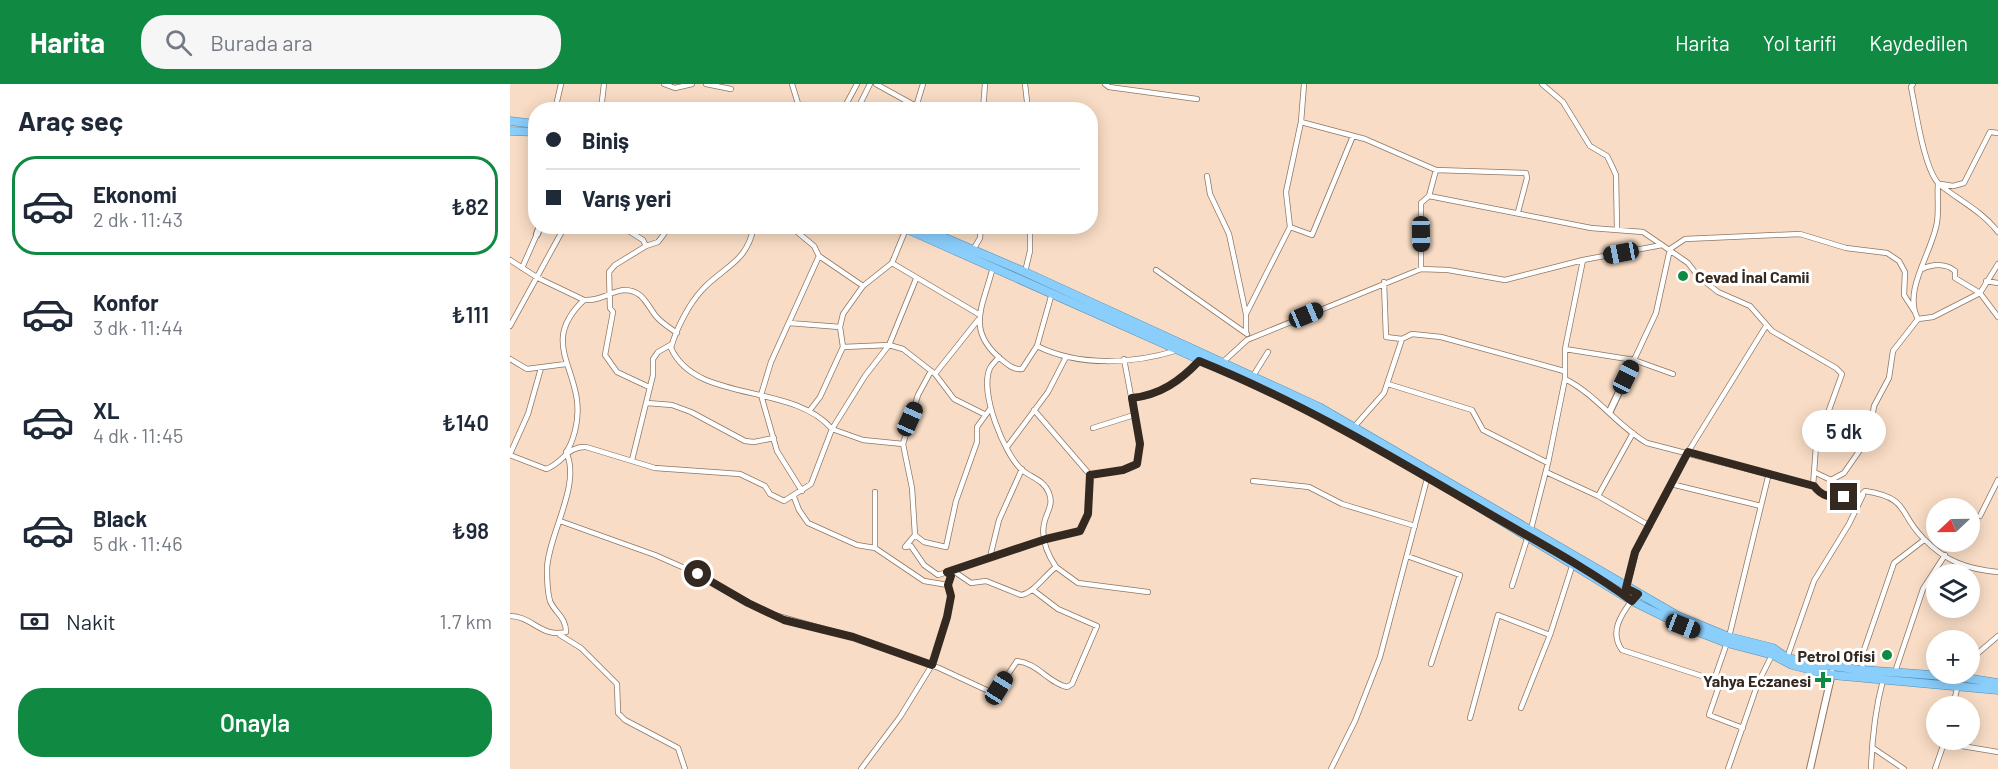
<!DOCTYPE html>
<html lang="tr">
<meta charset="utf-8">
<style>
body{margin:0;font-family:Barlow,sans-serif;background:#f6f6f7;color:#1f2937;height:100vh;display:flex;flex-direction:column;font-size:22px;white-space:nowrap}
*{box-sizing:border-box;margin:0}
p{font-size:20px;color:#747a83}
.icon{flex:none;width:33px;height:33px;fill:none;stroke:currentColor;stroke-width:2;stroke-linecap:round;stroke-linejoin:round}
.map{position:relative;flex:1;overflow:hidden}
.side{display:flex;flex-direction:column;background:#fff;width:510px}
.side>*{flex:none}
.top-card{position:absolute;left:18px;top:18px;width:570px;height:132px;border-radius:24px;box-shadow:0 3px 15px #0003;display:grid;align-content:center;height:132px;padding:0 18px;background:#fff}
.needle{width:39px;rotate:248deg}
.controls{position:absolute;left:1416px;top:414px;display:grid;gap:12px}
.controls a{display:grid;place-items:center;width:54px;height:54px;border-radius:50%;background:#fff;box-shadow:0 3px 15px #0003;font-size:30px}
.end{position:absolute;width:27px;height:27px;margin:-14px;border:8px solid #342921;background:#fff;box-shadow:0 0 0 3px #fff}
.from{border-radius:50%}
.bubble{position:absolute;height:42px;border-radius:21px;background:#fff;box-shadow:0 3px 15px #0003;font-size:20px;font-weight:600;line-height:42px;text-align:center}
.car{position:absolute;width:18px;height:36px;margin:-18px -9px;border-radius:8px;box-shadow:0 0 4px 2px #0007;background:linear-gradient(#222 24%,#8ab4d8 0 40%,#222 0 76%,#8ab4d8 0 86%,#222 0)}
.top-card b{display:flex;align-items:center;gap:21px;height:57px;font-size:22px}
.top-card b+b{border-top:2px solid #e0e1e3}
.top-card i{width:15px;height:15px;background:#1f2937}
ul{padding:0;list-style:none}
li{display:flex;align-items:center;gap:18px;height:99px;margin:0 12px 9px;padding:0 6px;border:3px solid transparent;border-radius:24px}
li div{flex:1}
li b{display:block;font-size:22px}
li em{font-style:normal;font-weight:600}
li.on{border-color:#108943}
li>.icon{width:54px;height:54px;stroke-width:1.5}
h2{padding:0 18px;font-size:27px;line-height:72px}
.pay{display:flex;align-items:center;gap:15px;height:66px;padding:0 18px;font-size:22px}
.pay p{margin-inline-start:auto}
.button{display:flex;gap:12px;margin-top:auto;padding:12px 18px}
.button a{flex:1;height:69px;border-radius:24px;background:#108943;color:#fff;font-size:24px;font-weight:600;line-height:69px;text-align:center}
header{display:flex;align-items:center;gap:36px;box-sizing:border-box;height:84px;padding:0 30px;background:#108943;color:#fff}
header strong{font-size:28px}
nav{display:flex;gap:33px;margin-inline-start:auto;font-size:21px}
.search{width:420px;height:54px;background:#f6f6f7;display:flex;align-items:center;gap:15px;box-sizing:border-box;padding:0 21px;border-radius:24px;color:#747a83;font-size:22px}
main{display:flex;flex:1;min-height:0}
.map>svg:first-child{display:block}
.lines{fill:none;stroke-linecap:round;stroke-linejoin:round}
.minor-casing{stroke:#8f7662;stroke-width:6}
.tertiary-casing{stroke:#8f7662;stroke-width:8}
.trunk-casing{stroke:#588caf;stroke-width:9}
.minor{stroke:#fff;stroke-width:4.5}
.tertiary{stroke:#fff;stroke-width:6}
.trunk{stroke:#8acefc;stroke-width:8}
.route{stroke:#342921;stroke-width:8}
.poi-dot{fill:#108943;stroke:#fff;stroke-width:2}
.labels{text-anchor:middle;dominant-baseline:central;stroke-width:6;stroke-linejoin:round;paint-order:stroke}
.poi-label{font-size:16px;font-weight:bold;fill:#342921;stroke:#fff;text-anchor:end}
</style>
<header>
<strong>Harita</strong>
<div class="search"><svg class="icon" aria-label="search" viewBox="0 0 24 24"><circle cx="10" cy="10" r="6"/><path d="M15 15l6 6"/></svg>Burada ara</div>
<nav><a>Harita</a><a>Yol tarifi</a><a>Kaydedilen</a></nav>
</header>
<main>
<section class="side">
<h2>Araç seç</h2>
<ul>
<li class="on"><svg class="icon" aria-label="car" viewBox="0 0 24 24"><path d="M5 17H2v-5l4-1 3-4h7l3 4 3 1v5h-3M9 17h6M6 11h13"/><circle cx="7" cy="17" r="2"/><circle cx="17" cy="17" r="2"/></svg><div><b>Ekonomi</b><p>2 dk · 11:43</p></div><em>₺82</em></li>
<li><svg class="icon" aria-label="car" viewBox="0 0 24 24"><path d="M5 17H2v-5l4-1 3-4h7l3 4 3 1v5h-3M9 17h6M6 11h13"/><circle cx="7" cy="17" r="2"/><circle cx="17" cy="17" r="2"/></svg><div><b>Konfor</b><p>3 dk · 11:44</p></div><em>₺111</em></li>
<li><svg class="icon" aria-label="car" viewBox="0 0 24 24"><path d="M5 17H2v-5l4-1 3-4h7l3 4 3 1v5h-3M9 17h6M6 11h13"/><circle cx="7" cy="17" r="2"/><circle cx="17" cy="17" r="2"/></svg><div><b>XL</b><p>4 dk · 11:45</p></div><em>₺140</em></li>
<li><svg class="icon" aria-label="car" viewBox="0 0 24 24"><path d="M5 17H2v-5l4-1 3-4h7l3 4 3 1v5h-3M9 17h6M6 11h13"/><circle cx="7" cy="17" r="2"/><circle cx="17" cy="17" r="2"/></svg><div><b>Black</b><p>5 dk · 11:46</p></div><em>₺98</em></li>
</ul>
<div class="pay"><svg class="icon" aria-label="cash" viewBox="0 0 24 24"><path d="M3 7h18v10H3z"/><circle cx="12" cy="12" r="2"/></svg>Nakit<p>1.7 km</p></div>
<div class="button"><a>Onayla</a></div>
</section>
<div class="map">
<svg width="1488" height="685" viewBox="0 0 1488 685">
<rect width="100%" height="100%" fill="#f8dcc5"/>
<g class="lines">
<g class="minor-casing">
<path id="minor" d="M154,0L165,4L182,0
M196,0L221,5
M282,0L290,26
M366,0L413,26
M515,0L518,26
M595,0L599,3L687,15
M1032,0L1053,18L1080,62L1097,72L1101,80L1106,91L1107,145
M1403,0L1401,3C1406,26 1414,87 1430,101C1450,117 1472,127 1488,148
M45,26L51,0
M91,26L94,0
M333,26L347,0
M347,26L360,0
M405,26L413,0
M473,26L475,0
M791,38L855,55L926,86L1016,89L1017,94L1008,128
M697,92L700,110L719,150L736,230
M1428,100C1427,112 1429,126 1427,138C1423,167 1392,207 1408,235L1423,233L1470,209L1488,180
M1431,100L1443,102L1454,99L1480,48L1488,49
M919,112L1081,144L1133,148L1152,161
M111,142L133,156L136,162
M280,142L304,162L309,172L261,278L251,311L267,367L292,407
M780,143L802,151L843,52
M463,166L470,154L471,142
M309,172L353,202
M0,176L28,194L74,216
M382,179L470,231
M483,183C473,223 455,246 492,276C498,281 504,286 512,285L527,262L542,209
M12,184L27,150
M911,185V119L919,112L926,86
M1412,185C1423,180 1436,179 1445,187V194L1470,209L1488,233
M646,186L737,250
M515,188L520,167V142
M1476,197L1488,199
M874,198L876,253L892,255L902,250L931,253L1054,287
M279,239L330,243
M0,242L55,142
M736,249V230L780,143L776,108L791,38L794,0
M527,262C569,283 624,280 668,266
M333,263L379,261L393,265L425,290L444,315L474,330
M1055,265L1124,276L1163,290
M0,275L17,285L56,280
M1124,276L1146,229L1160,165L1175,155L1290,150L1336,164L1377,169L1389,177L1395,188L1394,211L1405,228
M713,278L737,256L911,185L938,186L995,196L1073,176L1152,161L1178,179L1188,192L1208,208L1240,222L1262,247L1326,284L1332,290L1306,362L1303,402C1315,417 1332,413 1349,413L1355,407C1400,414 1388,429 1413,454C1436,478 1457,485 1488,488
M421,287L408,311L393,360L402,404L405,451L395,463L401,462L414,481L428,491L536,455L570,447L578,430L580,391L524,326
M425,290L468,236
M743,292L758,268
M1055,295C1087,311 1107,342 1137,359L1303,402
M878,300L962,326L973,346L1038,379
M139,303L107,288L95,271L103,228L100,224L99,188L105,181L136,162L148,158L160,142
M622,314C651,312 672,296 691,275
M137,319L162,321L181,328L235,357L244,358L264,354
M300,326L310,313L333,263L330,243L333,230L353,202L382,179L396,145
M844,343L874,309L892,255
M583,344L624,331
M393,360L353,356L322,345L355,292L379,261L406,195
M497,363L538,308L556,273
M0,370L18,330L31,284
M0,371L36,385C53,380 56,362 76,363L145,384L230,390L255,402L260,410L274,417L301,400L322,345C282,298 186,320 161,264C166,245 179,220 192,206C214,182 237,179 244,142
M122,376L143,291V275L148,268L162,260
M1036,388L1088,412L1140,442
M1306,389L1321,396L1334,389L1359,353L1364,322L1379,294L1383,267L1408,235
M580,391L613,386L627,380L630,360L614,275
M743,397L799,403L832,420L905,442
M1161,400L1251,422
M365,408V464
M1088,412L1123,349
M284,413L289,426L298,439L347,461L365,464L414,497L438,501
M1470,432L1488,396
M50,437L145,471L188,490L257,529L343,553L429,584L485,610L507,577C528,579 538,599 557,603L562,600L587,542L548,525L523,506
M1021,445L1038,379L1055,295V265L1073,176
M405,451L414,458L436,463L446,417L467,358V343L480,325
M897,472L950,491L921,580
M480,473L489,436L512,385
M546,483L568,499L638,508
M442,486L461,499L476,497L511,511C524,509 535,491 546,483C538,471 531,455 534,440C536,428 544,422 539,409C534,396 522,394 512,386C494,370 469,308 480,284C482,280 486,277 489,273
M1002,502L1018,452
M1117,503L1126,468L1178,368L1256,242
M1122,516C1111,531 1099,548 1112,566L1204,596
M0,532C22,532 31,554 56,548C56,533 45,529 40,517C37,507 37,494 37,485C38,451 72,400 56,368C62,360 62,356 65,347C80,289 24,263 74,216C92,217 101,207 114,206C132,206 136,219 145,231C150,238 160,244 167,249
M50,551L71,564L107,600L108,629L115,636L168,664L175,685
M1277,574L1304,497L1339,440L1353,411
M1460,576L1488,552
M1352,586L1354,566L1384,479L1414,456
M1385,588L1413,505L1435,471
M1443,622L1450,592
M1011,624L1040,551L1065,473
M960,634L988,531L1040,551
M1233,644L1199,631L1208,605L1204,596L1219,553L1259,389
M1434,659L1488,668
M1363,664L1394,685
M351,685L390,633L422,581L437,533L441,512L438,501L441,492L437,488
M821,685L845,637L870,573L918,391
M1218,685L1248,599L1263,569
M1361,685C1362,654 1365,626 1373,596
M1425,685L1435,656"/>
</g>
<g class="tertiary-casing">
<path id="tertiary" d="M27,150L30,142
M1100,327L1124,276
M1300,685L1322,589"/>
</g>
<g class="trunk-casing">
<path id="trunk" d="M0,37L26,40
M0,47L26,48
M390,142L733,295L819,336L917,391L1122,517L1173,542L1217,559L1263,571L1282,581L1322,591L1488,606
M407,142L515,188L809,323L1168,532L1219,553L1263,564L1277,574L1307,580L1352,586L1450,593L1488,599"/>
</g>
<use href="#minor" class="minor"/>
<use href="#tertiary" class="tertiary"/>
<use href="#trunk" class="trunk"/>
</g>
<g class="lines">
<path class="route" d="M188,490L238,519L274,536L343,553L422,581L437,533L441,512L438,501L441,492L437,488L536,455L570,447L578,430L580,391L613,386L627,380L630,360L622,314C650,311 670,297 689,277C791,318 884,374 978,429C1026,457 1077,484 1122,517L1128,510L1116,504L1125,468L1178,368L1304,402C1312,413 1320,413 1334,413"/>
</g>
<g class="poi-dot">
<circle cx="1173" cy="192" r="6"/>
<circle cx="1377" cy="571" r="6"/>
<path d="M1310 587h6v6h6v6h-6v6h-6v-6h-6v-6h6z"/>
</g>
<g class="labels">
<g class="poi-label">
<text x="1185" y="192" text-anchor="start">Cevad İnal Camii</text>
<text x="1365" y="571">Petrol Ofisi</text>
<text x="1301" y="596">Yahya Eczanesi</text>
</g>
</g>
</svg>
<div class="controls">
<a><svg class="needle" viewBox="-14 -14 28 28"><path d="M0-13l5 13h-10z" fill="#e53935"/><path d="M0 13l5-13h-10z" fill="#747a83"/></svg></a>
<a><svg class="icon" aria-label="layers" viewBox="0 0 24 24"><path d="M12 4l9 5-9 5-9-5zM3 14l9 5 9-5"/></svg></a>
<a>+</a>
<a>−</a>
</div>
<i class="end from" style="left:188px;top:490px"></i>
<i class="end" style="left:1334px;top:413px"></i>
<div class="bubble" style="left:1292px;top:326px;width:84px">5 dk</div>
<i class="car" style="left:911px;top:150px;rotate:179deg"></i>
<i class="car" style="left:1111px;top:169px;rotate:259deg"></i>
<i class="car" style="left:796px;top:231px;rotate:67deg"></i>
<i class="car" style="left:1116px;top:293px;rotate:26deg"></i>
<i class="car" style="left:400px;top:335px;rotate:24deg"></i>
<i class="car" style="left:1173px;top:542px;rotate:111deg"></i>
<i class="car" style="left:489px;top:604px;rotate:32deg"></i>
<div class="top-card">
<b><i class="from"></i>Biniş</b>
<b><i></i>Varış yeri</b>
</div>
</div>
</main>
